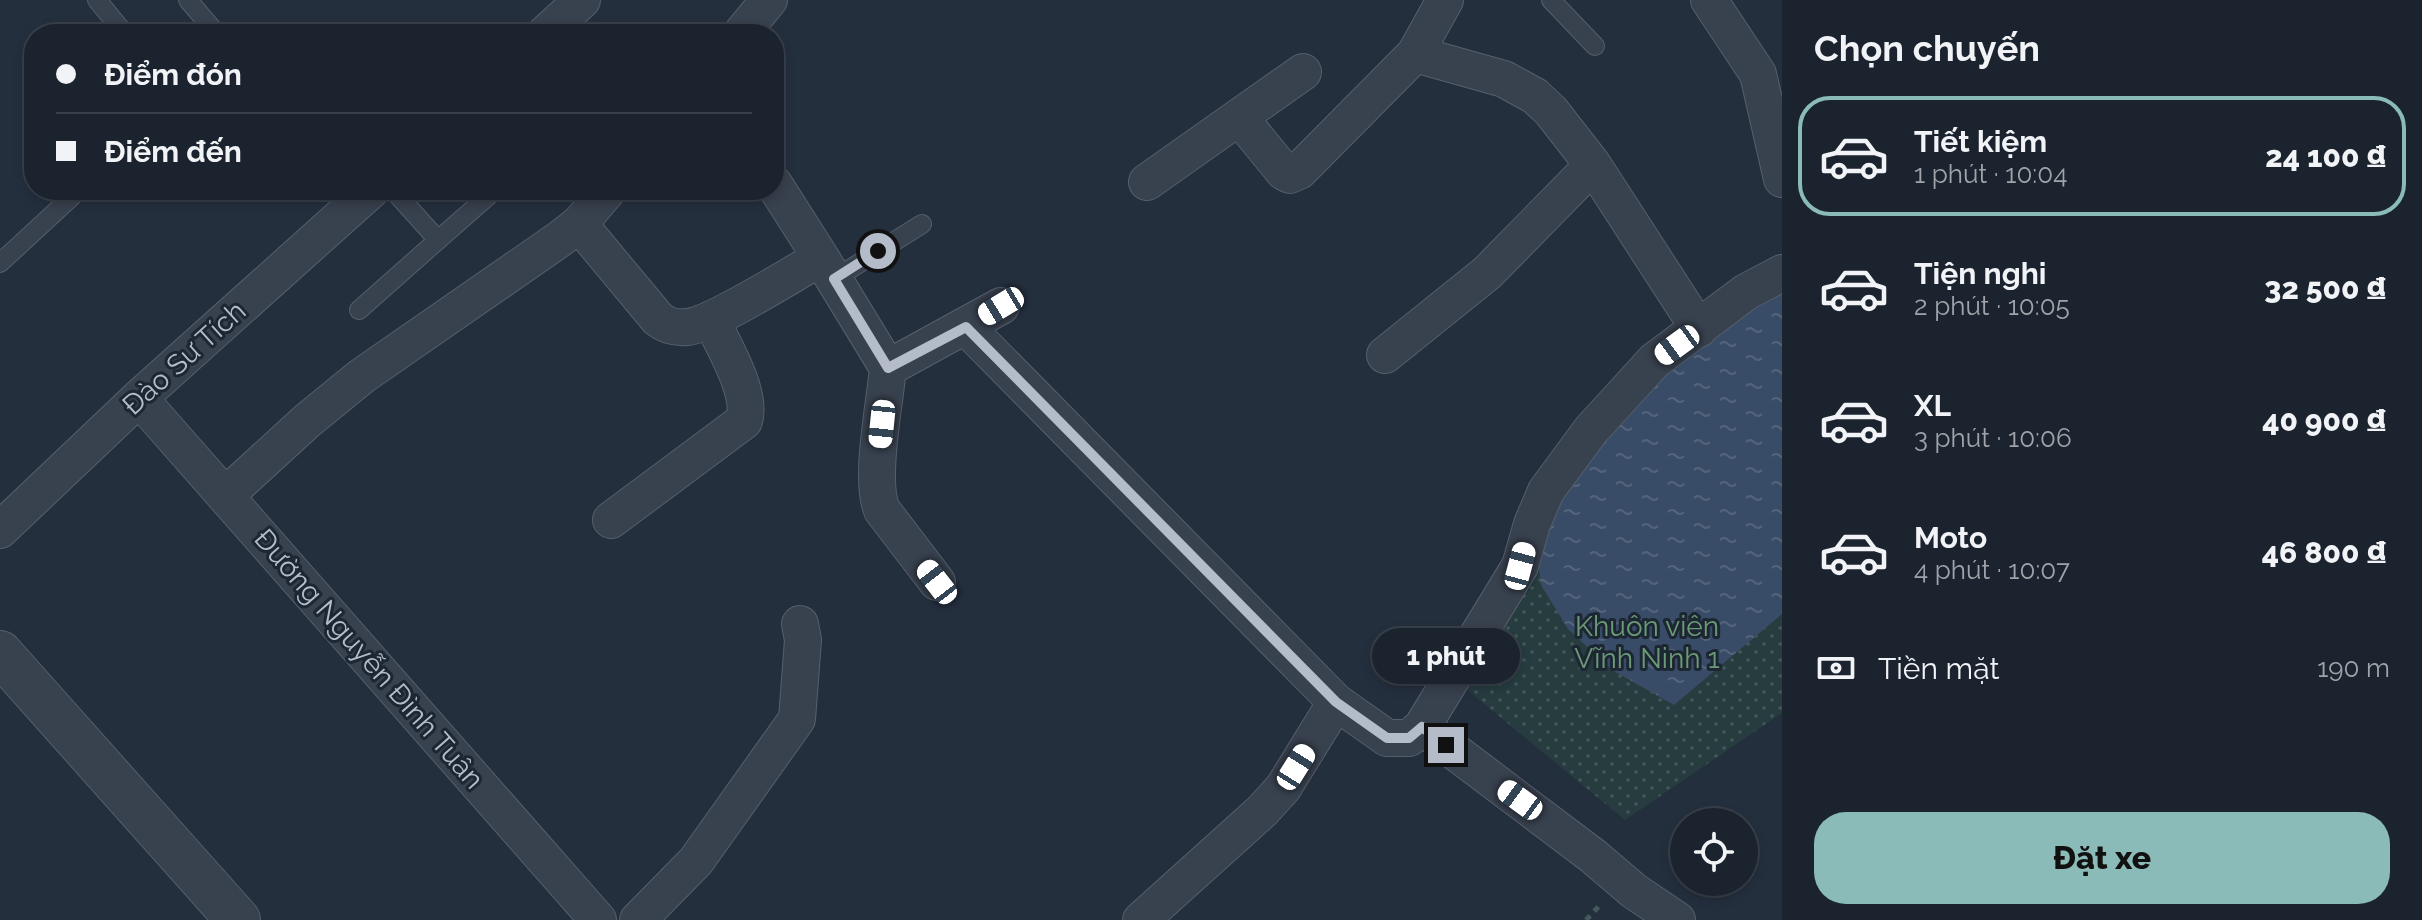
<!DOCTYPE html>
<html lang="vi">
<meta charset="utf-8">
<style>
body{margin:0;font-family:Raleway,sans-serif;background:#242b36;color:#f1f3f6;height:100vh;display:flex;flex-direction:column;font-size:30px;white-space:nowrap}
*{box-sizing:border-box;margin:0}
p{font-size:26px;color:#a0a4aa}
.icon{flex:none;width:44px;height:44px;fill:none;stroke:currentColor;stroke-width:2;stroke-linecap:round;stroke-linejoin:round}
.map{position:relative;flex:1;overflow:hidden}
.side{display:flex;flex-direction:column;background:#1b232e;width:640px}
.side>*{flex:none}
.hud{position:absolute;left:24px;top:24px;width:760px;height:176px;border-radius:32px;box-shadow:0 4px 12px #0003,0 0 0 2px #39404a;display:grid;align-content:center;height:176px;padding:0 32px;background:#1b232e}
.tools{position:absolute;left:1670px;top:808px;display:grid;gap:16px}
.tools a{display:grid;place-items:center;width:88px;height:88px;border-radius:50%;background:#1b232e;box-shadow:0 4px 12px #0003,0 0 0 2px #39404a;font-size:40px}
.end{position:absolute;width:36px;height:36px;margin:-18px;border:10px solid #b4bcc9;background:#111;box-shadow:0 0 0 4px #111}
.from{border-radius:50%}
.bubble{position:absolute;height:56px;border-radius:28px;background:#1b232e;box-shadow:0 4px 12px #0003,0 0 0 2px #39404a;font-size:26px;font-weight:800;line-height:56px;text-align:center}
.car{position:absolute;width:24px;height:48px;margin:-24px -12px;border-radius:10px;box-shadow:0 0 6px 2px #0007;background:linear-gradient(#fff 24%,#345 0 40%,#fff 0 76%,#345 0 86%,#fff 0)}
.hud b{display:flex;align-items:center;gap:28px;height:76px;font-size:30px}
.hud b+b{border-top:2px solid #39404a}
.hud i{width:20px;height:20px;background:#f1f3f6}
ul{padding:0;list-style:none}
li{display:flex;align-items:center;gap:24px;height:120px;margin:0 16px 12px;padding:0 16px;border:4px solid transparent;border-radius:32px}
li div{flex:1}
li b{display:block;font-size:30px}
li em{font-style:normal;font-weight:800}
li.on{border-color:#8bbbb9}
li>.icon{width:72px;height:72px;stroke-width:1.5}
h2{padding:0 32px;font-size:36px;line-height:96px}
.pay{display:flex;align-items:center;gap:20px;height:88px;padding:0 32px;font-size:30px}
.pay p{margin-inline-start:auto}
.primary-button{display:flex;gap:16px;margin-top:auto;padding:16px 32px}
.primary-button a{flex:1;height:92px;border-radius:32px;background:#8bbbb9;color:#111;font-size:32px;font-weight:800;line-height:92px;text-align:center}
main{display:flex;flex:1;min-height:0}
.map>svg:first-child{display:block}
.grass{fill:url(#grass-dots)}
.water{fill:url(#water-ripples)}
.lines{fill:none;stroke-linecap:round;stroke-linejoin:round}
.service-casing{stroke:#565f6c;stroke-width:20}
.minor-casing{stroke:#565f6c;stroke-width:38}
.tertiary-casing{stroke:#565f6c;stroke-width:46}
.path{stroke:#44595c;stroke-width:5;stroke-dasharray:6 6;stroke-linecap:butt}
.service{stroke:#38414e;stroke-width:18}
.minor{stroke:#38414e;stroke-width:36}
.tertiary{stroke:#38414e;stroke-width:44}
.route{stroke:#b4bcc9;stroke-width:10}
.labels{text-anchor:middle;dominant-baseline:central;stroke-width:6;stroke-linejoin:round;paint-order:stroke}
.street-label{font-size:28px;fill:#b4bcc9;stroke:#1d2633}
.park-label{font-size:28px;fill:#6b9a76;stroke:#1d2633}
</style>
<main>
<div class="map">
<svg width="1782" height="920" viewBox="0 0 1782 920">
<defs>
<pattern id="grass-dots" width="8" height="8" patternUnits="userSpaceOnUse" patternTransform="scale(2)"><rect width="8" height="8" fill="#263c3f"/><path d="M2 2h.1M6 6h.1" fill="none" stroke="#435659" stroke-width="1.8" stroke-linecap="round"/></pattern>
<pattern id="water-ripples" width="26" height="14" patternUnits="userSpaceOnUse" patternTransform="scale(2)"><rect width="26" height="14" fill="#394c67"/><path d="M2 4q2-2 4 0t4 0M15 11q2-2 4 0t4 0" fill="none" stroke="#53647b"/></pattern>
</defs>
<rect width="100%" height="100%" fill="#242f3e"/>
<path class="grass" d="M1782,282V713L1625,820L1465,688L1541,516Z"/>
<path class="water" d="M1782,290V614L1674,705L1612,670L1568,629L1541,585L1536,544L1598,438L1712,330Z"/>
<g class="lines">
<g class="service-casing">
<path id="service" d="M97,0L125,34
M188,0L217,34
M1551,0L1595,46
M438,240L495,190
M0,263L79,190
M834,279L922,224
M359,310L438,240L393,190"/>
</g>
<g class="minor-casing">
<path id="minor" d="M1445,0L1415,54L1504,79L1535,96L1551,111L1593,165L1699,329
M1709,0L1758,74L1782,179
M545,34L582,0
M741,34L769,0
M1239,117L1303,72
M1147,182L1239,117L1284,172L1290,175L1299,171L1415,54
M579,224L658,319C667,326 675,328 687,327C713,325 793,273 821,258L774,184
M821,258L888,368L1001,306
M966,327L1336,702L1387,738H1409L1422,727L1593,856L1634,891L1677,920
M1385,355L1487,273L1593,165
M888,368C885,403 869,480 882,510L937,582
M139,398L598,920
M225,496L308,420L362,376L561,238L579,224L608,190
M611,520L744,421C753,393 723,346 711,319
M0,530L139,398L371,190
M1422,727L1520,566L1532,524L1546,491L1591,430L1654,361L1746,292L1782,273
M638,920L696,861L797,719L803,640L800,624
M1141,920L1262,811L1283,788L1336,702"/>
</g>
<g class="tertiary-casing">
<path id="tertiary" d="M0,653L238,920"/>
</g>
<path class="path" d="M1586,920L1602,903"/>
<use href="#service" class="service"/>
<use href="#minor" class="minor"/>
<use href="#tertiary" class="tertiary"/>
</g>
<g class="lines">
<path class="route" d="M878,251L834,279L888,368L966,327L1336,702L1387,738H1409L1422,727L1446,745"/>
</g>
<g class="labels">
<g class="street-label">
<text transform="translate(184 358) rotate(-42)">Đào Sư Tích</text>
<text transform="translate(369 659) rotate(49)">Đường Nguyễn Đình Tuân</text>
</g>
<g class="park-label">
<text x="1647" y="626">Khuôn viên<tspan x="1647" dy="32">Vĩnh Ninh 1</tspan></text>
</g>
</g>
</svg>
<div class="tools">
<a><svg class="icon" aria-label="locate" viewBox="0 0 24 24"><circle cx="12" cy="12" r="6"/><path d="M12 2v4M12 18v4M2 12h4M18 12h4"/></svg></a>
</div>
<i class="end from" style="left:878px;top:251px"></i>
<i class="end" style="left:1446px;top:745px"></i>
<div class="bubble" style="left:1372px;top:628px;width:148px">1 phút</div>
<i class="car" style="left:1001px;top:306px;rotate:239deg"></i>
<i class="car" style="left:1677px;top:345px;rotate:234deg"></i>
<i class="car" style="left:882px;top:424px;rotate:186deg"></i>
<i class="car" style="left:1520px;top:566px;rotate:15deg"></i>
<i class="car" style="left:937px;top:582px;rotate:322deg"></i>
<i class="car" style="left:1296px;top:767px;rotate:32deg"></i>
<i class="car" style="left:1520px;top:800px;rotate:306deg"></i>
<div class="hud">
<b><i class="from"></i>Điểm đón</b>
<b><i></i>Điểm đến</b>
</div>
</div>
<section class="side">
<h2>Chọn chuyến</h2>
<ul>
<li class="on"><svg class="icon" aria-label="car" viewBox="0 0 24 24"><path d="M5 17H2v-5l4-1 3-4h7l3 4 3 1v5h-3M9 17h6M6 11h13"/><circle cx="7" cy="17" r="2"/><circle cx="17" cy="17" r="2"/></svg><div><b>Tiết kiệm</b><p>1 phút · 10:04</p></div><em>24 100 ₫</em></li>
<li><svg class="icon" aria-label="car" viewBox="0 0 24 24"><path d="M5 17H2v-5l4-1 3-4h7l3 4 3 1v5h-3M9 17h6M6 11h13"/><circle cx="7" cy="17" r="2"/><circle cx="17" cy="17" r="2"/></svg><div><b>Tiện nghi</b><p>2 phút · 10:05</p></div><em>32 500 ₫</em></li>
<li><svg class="icon" aria-label="car" viewBox="0 0 24 24"><path d="M5 17H2v-5l4-1 3-4h7l3 4 3 1v5h-3M9 17h6M6 11h13"/><circle cx="7" cy="17" r="2"/><circle cx="17" cy="17" r="2"/></svg><div><b>XL</b><p>3 phút · 10:06</p></div><em>40 900 ₫</em></li>
<li><svg class="icon" aria-label="car" viewBox="0 0 24 24"><path d="M5 17H2v-5l4-1 3-4h7l3 4 3 1v5h-3M9 17h6M6 11h13"/><circle cx="7" cy="17" r="2"/><circle cx="17" cy="17" r="2"/></svg><div><b>Moto</b><p>4 phút · 10:07</p></div><em>46 800 ₫</em></li>
</ul>
<div class="pay"><svg class="icon" aria-label="cash" viewBox="0 0 24 24"><path d="M3 7h18v10H3z"/><circle cx="12" cy="12" r="2"/></svg>Tiền mặt<p>190 m</p></div>
<div class="primary-button"><a>Đặt xe</a></div>
</section>
</main>
